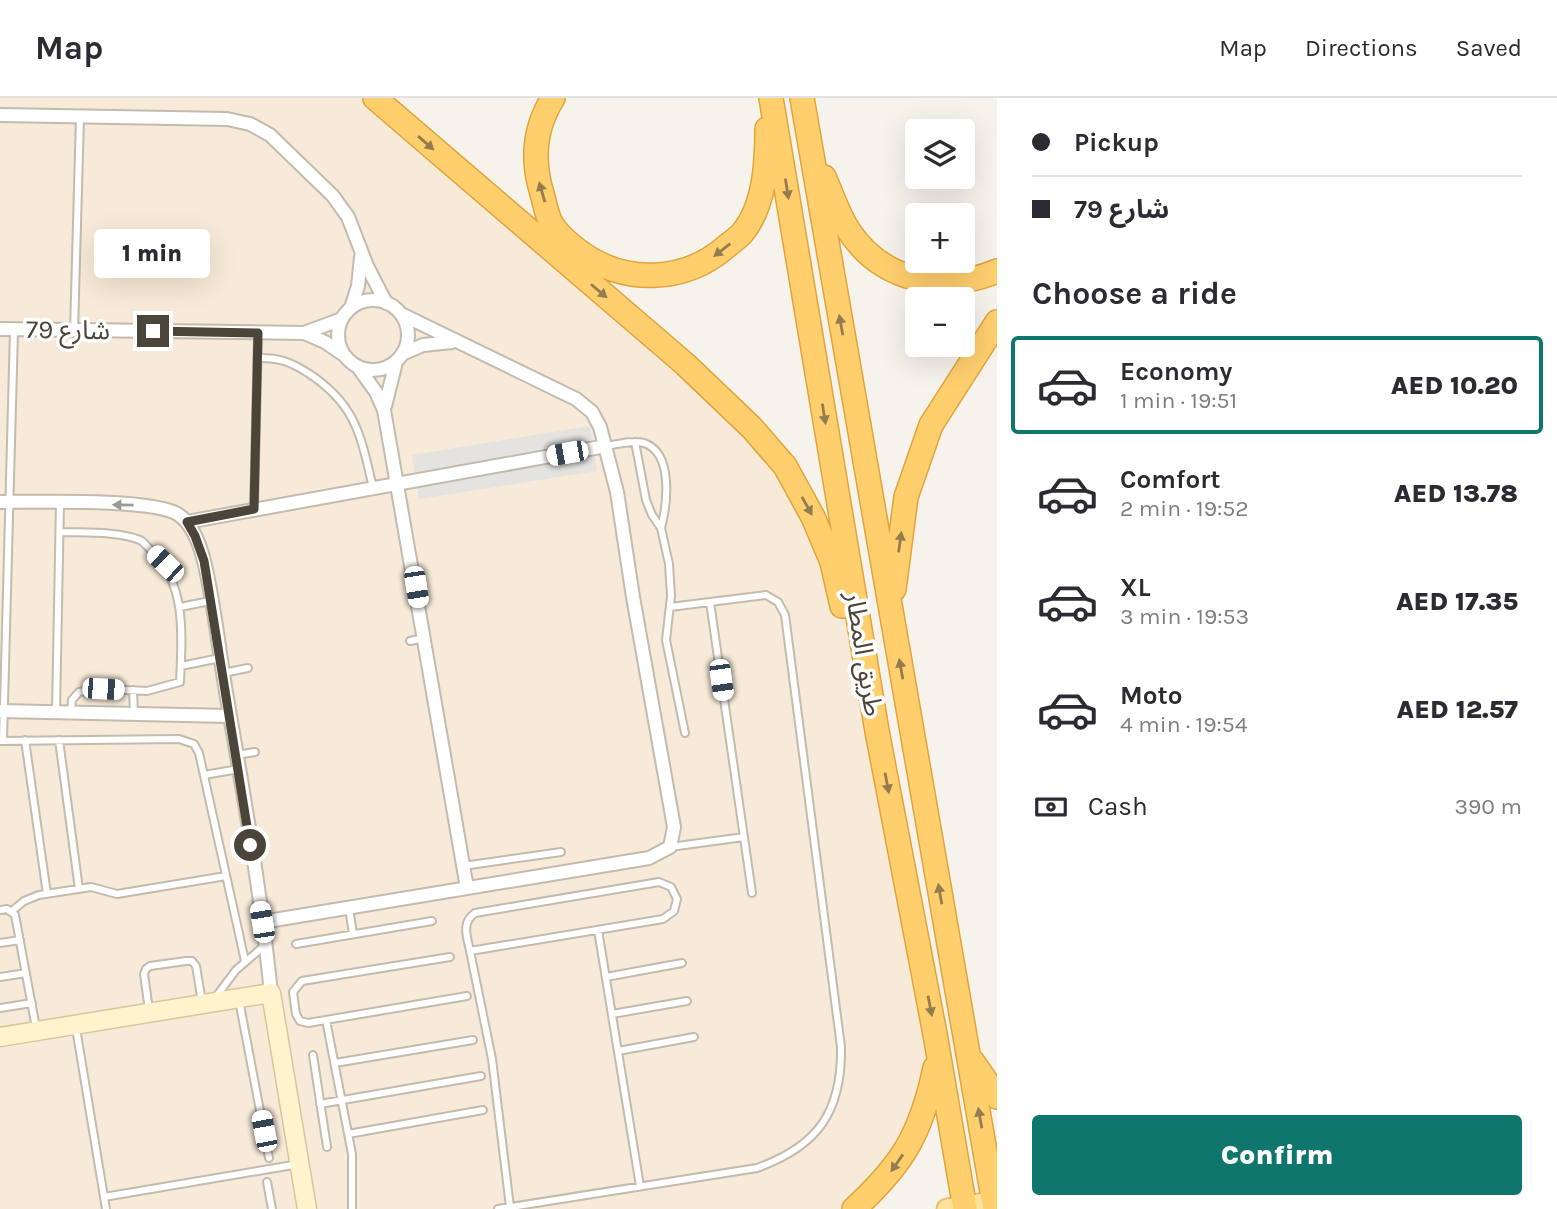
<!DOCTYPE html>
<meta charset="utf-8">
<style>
body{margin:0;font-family:Karla,"Noto Sans Arabic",sans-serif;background:#f7f7f7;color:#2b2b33;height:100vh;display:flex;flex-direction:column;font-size:26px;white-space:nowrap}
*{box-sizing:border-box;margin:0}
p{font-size:23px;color:#7c7c81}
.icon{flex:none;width:38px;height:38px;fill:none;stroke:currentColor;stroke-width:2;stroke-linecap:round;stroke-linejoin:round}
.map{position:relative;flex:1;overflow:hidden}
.side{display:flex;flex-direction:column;background:#fff;width:560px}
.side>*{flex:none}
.guide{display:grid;align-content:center;height:154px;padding:0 35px;background:#fff}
.controls{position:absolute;left:905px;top:21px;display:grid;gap:14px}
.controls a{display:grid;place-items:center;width:70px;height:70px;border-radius:7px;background:#fff;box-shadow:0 7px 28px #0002;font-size:35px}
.end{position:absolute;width:32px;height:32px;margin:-16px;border:9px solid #4b4439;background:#fff;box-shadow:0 0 0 4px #fff}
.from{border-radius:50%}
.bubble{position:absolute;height:49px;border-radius:7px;background:#fff;box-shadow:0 7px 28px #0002;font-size:23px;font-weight:800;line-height:49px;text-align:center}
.car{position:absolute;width:21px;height:42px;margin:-21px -10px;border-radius:9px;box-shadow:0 0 5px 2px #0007;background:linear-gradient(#fff 24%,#345 0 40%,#fff 0 76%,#345 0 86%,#fff 0)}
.guide b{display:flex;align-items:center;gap:24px;height:66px;font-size:26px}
.guide b+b{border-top:2px solid #e1e1e2}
.guide i{width:18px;height:18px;background:#2b2b33}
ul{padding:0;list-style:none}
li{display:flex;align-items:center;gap:21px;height:98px;margin:0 14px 10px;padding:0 21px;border:4px solid transparent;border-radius:7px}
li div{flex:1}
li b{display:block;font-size:26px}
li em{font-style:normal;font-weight:800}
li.current{border-color:#0f766e}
li>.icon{width:63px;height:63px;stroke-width:1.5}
h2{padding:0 35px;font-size:32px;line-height:84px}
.pay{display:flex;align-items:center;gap:18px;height:77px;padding:0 35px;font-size:26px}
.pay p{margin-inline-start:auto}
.action{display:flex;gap:14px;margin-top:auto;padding:14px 35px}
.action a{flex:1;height:80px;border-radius:7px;background:#0f766e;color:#fff;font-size:28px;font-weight:800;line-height:80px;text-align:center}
header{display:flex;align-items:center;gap:42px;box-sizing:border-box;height:98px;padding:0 35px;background:#fff;border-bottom:2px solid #e1e1e2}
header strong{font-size:33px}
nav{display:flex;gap:38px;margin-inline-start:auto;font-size:24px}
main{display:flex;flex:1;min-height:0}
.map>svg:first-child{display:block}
.commercial{fill:#f7ead8}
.parking{fill:#e5e3e0}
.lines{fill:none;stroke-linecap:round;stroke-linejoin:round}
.lane-casing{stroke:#c2bbae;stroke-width:10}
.street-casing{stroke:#c2bbae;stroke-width:16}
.secondary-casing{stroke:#d6c79b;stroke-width:21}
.primary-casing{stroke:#e6c16a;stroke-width:23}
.highway-casing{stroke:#e0a43c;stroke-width:26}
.lane{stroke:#fff;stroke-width:6}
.street{stroke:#fff;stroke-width:12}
.secondary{stroke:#fff3cd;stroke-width:18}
.primary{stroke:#ffe39c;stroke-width:19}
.highway{stroke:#ffcf6e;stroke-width:23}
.oneway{fill:#937c4e}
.oneway2{fill:#9c9892}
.route{stroke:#4b4439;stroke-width:9}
.labels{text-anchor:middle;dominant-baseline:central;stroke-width:7;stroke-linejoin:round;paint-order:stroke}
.street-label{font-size:26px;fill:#4b4439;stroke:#fff}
</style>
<header>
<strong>Map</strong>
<nav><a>Map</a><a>Directions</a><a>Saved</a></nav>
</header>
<main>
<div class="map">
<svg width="997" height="1111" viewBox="0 0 997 1111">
<rect width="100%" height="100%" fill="#f6f3ec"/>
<path class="commercial" d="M0,0H375L752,330L832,464L864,595L935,936L928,1006L854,1111H0Z"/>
<path class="parking" d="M590,328L597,373L419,401L412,357Z"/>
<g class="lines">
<g class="lane-casing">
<path id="lane" d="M74,233L80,19
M257,260C278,259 291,264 308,275C356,306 361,338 373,390
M635,344L646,402L652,417L661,430L669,466L671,498L666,542L685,635
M606,348C618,346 633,342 644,345C674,355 667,407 661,430
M254,411L258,235
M60,434C84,435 118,433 140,442C144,444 148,450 152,453C187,487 182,539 180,584L147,593L103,591L79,594L72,602L71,614
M710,504L752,795
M180,509L210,503
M410,543L425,540
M181,568L220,560
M223,575L248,570
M133,592L134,616
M56,614L60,405
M25,642L47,796
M59,642L79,791
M0,643L179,641L194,646L199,655L245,863
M3,643L14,232
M236,657L255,654
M204,677L239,671
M670,749L744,739
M463,768L561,754
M659,784L671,789L677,801L674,813L663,821L470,853C467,838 461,825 475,815Z
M349,810L353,836
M0,812L7,811L15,817L36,930
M12,813L24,803L39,797L91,789L117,796L226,778
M598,832L640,1088
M0,845L20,842
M296,846L432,823
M470,853L492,961L510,1109
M450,859L302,883L293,894L296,916L300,923L308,925L467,898
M0,879L26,875
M606,879L682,865
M215,900L236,872L264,848
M239,902L269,1060
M0,910L32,905
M149,912L144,876L146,871L150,868L186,863H192L196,868L202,904
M612,916L687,903
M326,922L352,1056V1111
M76,930L106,1111
M618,953L694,939
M313,957L327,1049
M335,965L473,942
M320,1006L481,978
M348,1036L483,1012
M267,1084L272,1111
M104,1099L299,1066
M498,1111L757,1070C818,1048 842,1014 841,949L785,517L778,504L766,497L670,509"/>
</g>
<g class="street-casing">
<path id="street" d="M0,17L227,21L250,26L270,37L333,98L348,119L367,168L386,205
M338 237a35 35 0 1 1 70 0a35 35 0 1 1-70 0Z
M351,210L358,188L361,159
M0,231L304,235L342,221
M304,235L325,244L344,257
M402,256L423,247L452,244
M358,269L376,294L384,312L467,790
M385,308L396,264
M0,404C35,404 156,400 179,417C193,427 200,447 204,463C215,508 219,555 227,600C244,698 261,796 271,895
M187,424L606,348
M0,613L230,618
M262,824L649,760L670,749L674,729L633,499L617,394L600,329L592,314L576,301L401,216"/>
</g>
<g class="secondary-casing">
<path id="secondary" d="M0,939L271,895L307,1111"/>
</g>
<g class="primary-casing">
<path id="primary" d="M947,1111L997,1103"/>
</g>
<g class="highway-casing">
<path id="highway" d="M375,0L685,266L752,330L785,368L813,419L832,464L842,508
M553,0C535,29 532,61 541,92C544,102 546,114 550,123C556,135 569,146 580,154C625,187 685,185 727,148C732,144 739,139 743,134C765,107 767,64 767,31
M771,0L877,633L935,936L965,1111
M802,0L995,1111
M824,79C832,96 838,117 849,133C882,183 943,196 997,173
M894,491L906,399L931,327L997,224
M973,964L997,999
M854,1111C903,1066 921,1036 935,970"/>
</g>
<use href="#lane" class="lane"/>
<use href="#street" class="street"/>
<use href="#secondary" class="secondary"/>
<use href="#primary" class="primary"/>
<use href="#highway" class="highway"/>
</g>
<defs><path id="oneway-solid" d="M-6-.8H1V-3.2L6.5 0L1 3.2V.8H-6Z" transform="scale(1.75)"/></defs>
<g class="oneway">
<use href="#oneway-solid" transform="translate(426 45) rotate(41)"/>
<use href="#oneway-solid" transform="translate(787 91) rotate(81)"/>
<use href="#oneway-solid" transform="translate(542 94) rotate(-106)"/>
<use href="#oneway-solid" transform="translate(722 152) rotate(142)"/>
<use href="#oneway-solid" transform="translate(599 193) rotate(40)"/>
<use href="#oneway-solid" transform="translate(841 227) rotate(-100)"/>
<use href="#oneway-solid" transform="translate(824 316) rotate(81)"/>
<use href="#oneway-solid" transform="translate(807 408) rotate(61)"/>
<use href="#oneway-solid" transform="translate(900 444) rotate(-82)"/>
<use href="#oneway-solid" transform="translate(901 571) rotate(-100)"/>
<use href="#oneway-solid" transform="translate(887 685) rotate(79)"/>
<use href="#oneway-solid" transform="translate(940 796) rotate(-100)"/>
<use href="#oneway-solid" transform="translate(930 908) rotate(79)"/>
<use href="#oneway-solid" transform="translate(980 1020) rotate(-100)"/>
<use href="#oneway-solid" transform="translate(897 1065) rotate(125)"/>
</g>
<use class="oneway2" href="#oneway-solid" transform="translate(123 407) rotate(-179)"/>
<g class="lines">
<path class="route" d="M153,233L258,235L254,411L187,424L195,438L204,463L250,747"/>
</g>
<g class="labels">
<g class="street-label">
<text transform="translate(68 232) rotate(1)">شارع 79</text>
<text transform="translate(864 556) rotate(81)">طريق المطار</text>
</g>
</g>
</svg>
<div class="controls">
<a><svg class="icon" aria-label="layers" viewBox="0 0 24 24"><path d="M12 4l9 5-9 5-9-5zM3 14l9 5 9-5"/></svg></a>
<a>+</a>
<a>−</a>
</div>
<i class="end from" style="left:250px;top:747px"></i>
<i class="end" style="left:153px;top:233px"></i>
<div class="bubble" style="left:94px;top:131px;width:116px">1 min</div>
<i class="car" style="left:567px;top:355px;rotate:260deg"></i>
<i class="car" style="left:165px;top:466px;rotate:314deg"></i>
<i class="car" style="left:416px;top:489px;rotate:171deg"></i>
<i class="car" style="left:721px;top:582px;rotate:172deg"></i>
<i class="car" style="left:103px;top:591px;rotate:93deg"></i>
<i class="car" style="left:262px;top:824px;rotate:351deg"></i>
<i class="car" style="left:264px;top:1033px;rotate:349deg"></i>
</div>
<section class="side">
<div class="guide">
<b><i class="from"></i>Pickup</b>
<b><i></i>شارع 79</b>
</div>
<h2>Choose a ride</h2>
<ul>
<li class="current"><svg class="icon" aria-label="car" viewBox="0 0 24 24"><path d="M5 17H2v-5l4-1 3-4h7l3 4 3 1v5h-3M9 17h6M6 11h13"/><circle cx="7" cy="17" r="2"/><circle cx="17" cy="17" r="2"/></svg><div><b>Economy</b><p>1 min · 19:51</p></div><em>AED 10.20</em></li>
<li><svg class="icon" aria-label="car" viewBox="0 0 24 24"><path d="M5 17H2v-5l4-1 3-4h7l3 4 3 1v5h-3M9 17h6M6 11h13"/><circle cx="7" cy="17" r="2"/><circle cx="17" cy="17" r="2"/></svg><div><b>Comfort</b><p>2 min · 19:52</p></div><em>AED 13.78</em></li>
<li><svg class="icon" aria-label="car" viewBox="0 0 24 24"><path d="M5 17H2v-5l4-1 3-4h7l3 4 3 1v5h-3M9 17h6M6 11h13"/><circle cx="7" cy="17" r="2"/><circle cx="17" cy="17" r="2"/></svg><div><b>XL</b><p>3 min · 19:53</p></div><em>AED 17.35</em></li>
<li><svg class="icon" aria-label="car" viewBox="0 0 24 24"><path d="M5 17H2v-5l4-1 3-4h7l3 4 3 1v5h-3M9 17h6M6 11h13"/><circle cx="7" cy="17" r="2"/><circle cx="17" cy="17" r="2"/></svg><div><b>Moto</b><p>4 min · 19:54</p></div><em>AED 12.57</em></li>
</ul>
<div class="pay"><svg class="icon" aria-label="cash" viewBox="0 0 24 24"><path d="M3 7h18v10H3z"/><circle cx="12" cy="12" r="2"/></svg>Cash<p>390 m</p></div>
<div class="action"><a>Confirm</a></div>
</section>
</main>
